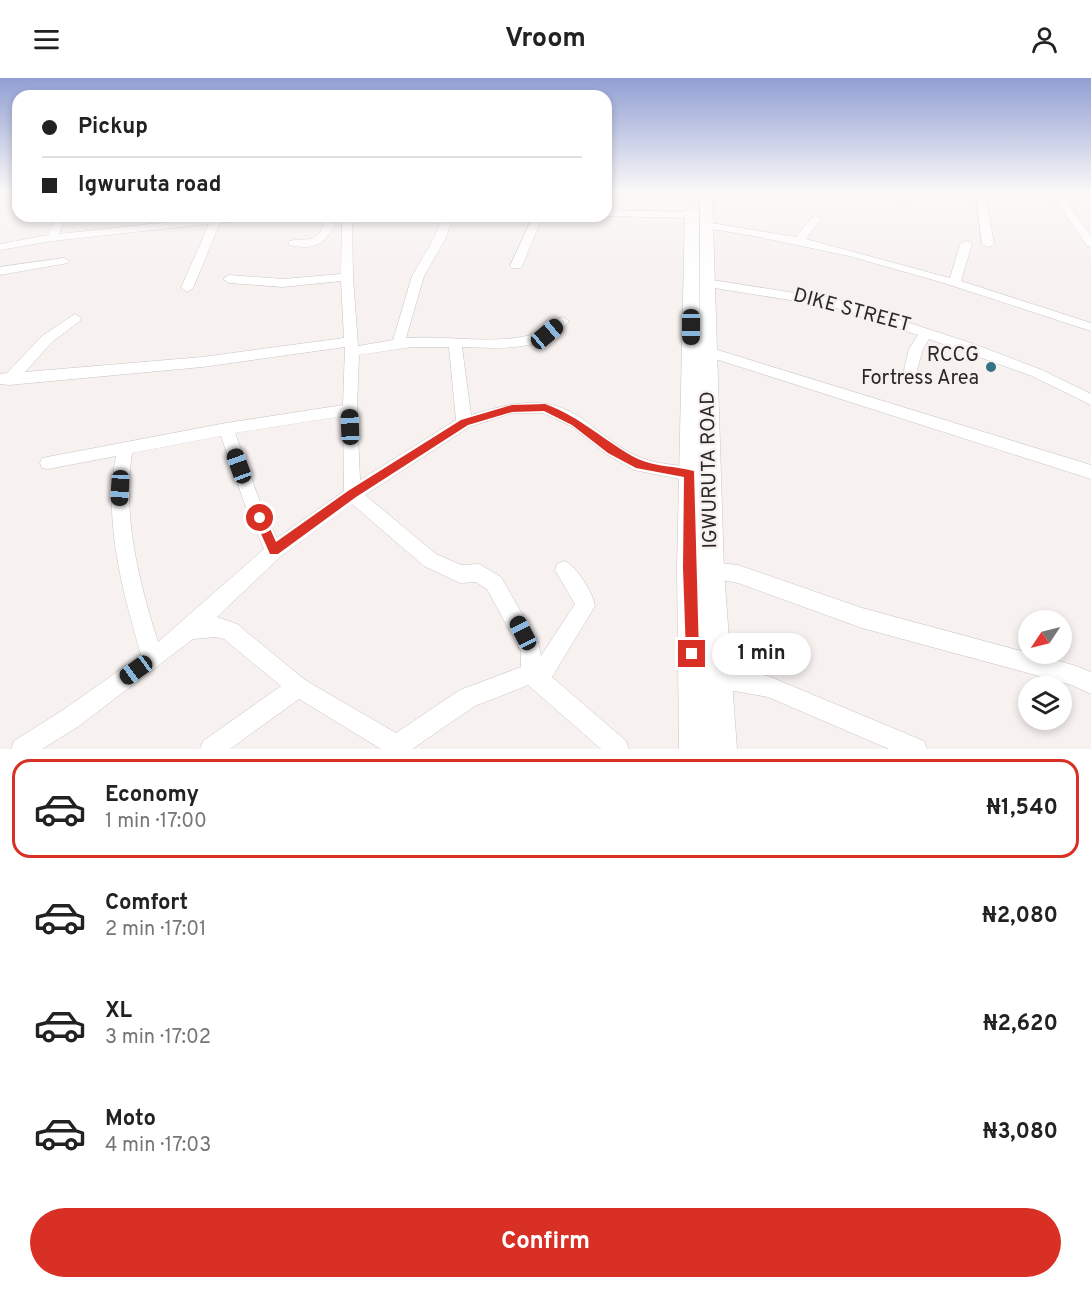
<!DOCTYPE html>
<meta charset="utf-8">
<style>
body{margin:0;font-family:Overpass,sans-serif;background:#f6f6f6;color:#222;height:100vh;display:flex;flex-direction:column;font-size:22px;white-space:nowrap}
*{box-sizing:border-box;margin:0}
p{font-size:20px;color:#767676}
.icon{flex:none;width:33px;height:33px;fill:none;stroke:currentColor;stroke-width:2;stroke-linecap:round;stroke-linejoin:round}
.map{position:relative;height:671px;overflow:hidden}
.sheet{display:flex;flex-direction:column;background:#fff;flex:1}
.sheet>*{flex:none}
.top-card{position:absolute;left:12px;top:12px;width:600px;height:132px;border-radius:18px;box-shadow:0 3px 9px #0003;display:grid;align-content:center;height:132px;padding:0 30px;background:#fff}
.needle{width:39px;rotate:235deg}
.buttons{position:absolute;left:1018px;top:532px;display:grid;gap:12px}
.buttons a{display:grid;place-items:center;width:54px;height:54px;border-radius:50%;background:#fff;box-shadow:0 3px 9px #0003;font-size:30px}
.end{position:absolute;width:27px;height:27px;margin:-14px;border:8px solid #d93025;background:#fff;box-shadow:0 0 0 3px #fff}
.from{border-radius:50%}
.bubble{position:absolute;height:42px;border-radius:21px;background:#fff;box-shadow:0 3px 9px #0003;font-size:20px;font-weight:700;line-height:42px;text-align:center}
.car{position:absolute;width:18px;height:36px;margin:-18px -9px;border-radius:8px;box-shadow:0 0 4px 2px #0007;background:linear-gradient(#222 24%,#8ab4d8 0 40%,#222 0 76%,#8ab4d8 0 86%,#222 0)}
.top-card b{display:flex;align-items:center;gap:21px;height:57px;font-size:22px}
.top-card b+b{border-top:2px solid #e0e0e0}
.top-card i{width:15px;height:15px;background:#222}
ul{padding:10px 0 0;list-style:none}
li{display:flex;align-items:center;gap:18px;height:99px;margin:0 12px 9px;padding:0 18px;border:3px solid transparent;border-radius:18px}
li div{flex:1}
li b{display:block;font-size:22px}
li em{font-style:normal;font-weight:700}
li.selected{border-color:#d93025}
li>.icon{width:54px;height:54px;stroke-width:1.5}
.cta{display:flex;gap:12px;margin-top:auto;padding:12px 30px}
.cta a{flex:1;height:69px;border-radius:36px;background:#d93025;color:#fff;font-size:24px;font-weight:700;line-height:69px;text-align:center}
header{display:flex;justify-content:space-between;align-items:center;height:78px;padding:0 30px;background:#fff;font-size:27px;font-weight:700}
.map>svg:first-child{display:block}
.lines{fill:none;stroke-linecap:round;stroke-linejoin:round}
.minor-casing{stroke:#c9c4c3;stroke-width:1}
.major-casing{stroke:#c9c4c3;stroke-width:1}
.minor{fill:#fff;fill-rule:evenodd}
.major{fill:#fff;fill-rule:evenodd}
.route{fill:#d93025}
.poi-dot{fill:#337387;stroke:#f7f1f0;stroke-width:2}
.labels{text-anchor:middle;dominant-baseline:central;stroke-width:5;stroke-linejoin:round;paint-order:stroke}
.street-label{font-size:20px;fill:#2a2828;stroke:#f7f1f0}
.poi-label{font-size:20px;fill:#2a2828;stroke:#f7f1f0;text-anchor:end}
</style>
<header><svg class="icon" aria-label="menu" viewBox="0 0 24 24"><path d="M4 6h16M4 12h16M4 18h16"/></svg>Vroom<svg class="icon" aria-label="person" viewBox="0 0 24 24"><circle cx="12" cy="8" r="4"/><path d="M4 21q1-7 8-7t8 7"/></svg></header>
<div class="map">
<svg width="1091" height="671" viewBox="0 0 1091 671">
<rect width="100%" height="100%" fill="#f7f1f0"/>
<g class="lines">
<g class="minor-casing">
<path id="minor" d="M840,113H850L851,115L846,118Z
M900,113H910V124H902Z
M975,113H985L994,166L992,168L988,169L982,166Z
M1010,113H1036L1091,120V126L1066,123L1091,158V169L1087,168L1055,121L1015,116Z
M606,132L692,134L697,137L692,140L606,138Z
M56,138H66L59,156L223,138H257L252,141L220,145L193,210L187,214L181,210L209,146L52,163L0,172V166L48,157Z
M319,138H329V142L335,147C324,168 313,172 289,167V163C307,159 313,167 324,148L319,143Z
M342,138H352L353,199L358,268L393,262L412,198L434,160L443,138H453L446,160L424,198L406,260C447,257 491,267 531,257C544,254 551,242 563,239L569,243C545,275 498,270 462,269L471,337C511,325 547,315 584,342C603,356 620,372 642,380C658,387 679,386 696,391L698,396L696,401L690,403L634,392L606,376L571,348L543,335H512L469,349L365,417L436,476L461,487L479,486L501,499L538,564L541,578L575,526L555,492L557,486L564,483C577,488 593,515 595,528L552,599L626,663L629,671H601L528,607L475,628L412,671H381L299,621L230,671H200L203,663L281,608L224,561L216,559L193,561L79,648L42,671H11L14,663L63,632L141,577C123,514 103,444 116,378L48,391L42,390L40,385L42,380L226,345L343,327L345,269L202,289L9,307L0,306V296L7,295L42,258L75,236L81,240L80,243L52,264L25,294L202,279L344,260L341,203L283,209L229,205L223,201L229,197L283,201L341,196ZM412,269H449L456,342L360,402L357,331L359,277ZM343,338L344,413L277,460L260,424L235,355ZM221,358L244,424L264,471L158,564C139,504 122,438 132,375ZM352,426L424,488L460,505L476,504L487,511L521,573V589L460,612L396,655L305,602L237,546L217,539L280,479Z
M533,138H543L522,188L520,190H512L510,188Z
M816,138L821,141L806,161L950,200L960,166L966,163L970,164L972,166L961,203L1091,245V253L944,205L849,178L754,158L705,150L700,147L705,144L796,159L812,139Z
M64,180L70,183L68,185L0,197V189Z
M706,201L839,222L974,266L1042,292L1091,316V327L1032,298L929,261L923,271L915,299H905L903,296L909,271L918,257L833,229L702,208L700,205Z
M708,269L1091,387V401L703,277L701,274L703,271Z
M712,484L738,487L862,530L1073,587L1091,594V616L1072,607L862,550L738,505L705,499L703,493L705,487Z
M719,591H733L768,598L924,663L927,671H889L768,619L712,609L708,602L712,595Z"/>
</g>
<g class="major-casing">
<path id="major" d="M700,113H712L724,493L737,671H679L677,490L685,133L692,129L699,133L700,280Z"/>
</g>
<use href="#minor" class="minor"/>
<use href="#major" class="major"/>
</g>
<linearGradient id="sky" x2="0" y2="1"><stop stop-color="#919fd4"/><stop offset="0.55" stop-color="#fbf9f8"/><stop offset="1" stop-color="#fbf9f8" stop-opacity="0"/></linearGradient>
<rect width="1091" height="207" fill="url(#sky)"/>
<path class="route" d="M545,326C580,338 606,365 638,381C655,389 676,388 694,393L699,576L697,581L692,583L688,581L686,576L683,490L684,399L636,390L608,375L572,347L544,333L512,334L468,347L356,419L278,476H270L254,440L256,437H264L276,464L348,413L461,342L512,327Z"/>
<circle class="poi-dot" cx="991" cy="289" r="6"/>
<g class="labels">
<g class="street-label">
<text transform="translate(852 233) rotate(15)">DIKE STREET</text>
<text transform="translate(710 392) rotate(-91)">IGWURUTA ROAD</text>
</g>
<g class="poi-label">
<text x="979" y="278">RCCG<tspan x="979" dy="23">Fortress Area</tspan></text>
</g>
</g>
</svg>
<div class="buttons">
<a><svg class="needle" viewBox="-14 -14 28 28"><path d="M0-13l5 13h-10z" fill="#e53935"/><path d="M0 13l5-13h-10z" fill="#767676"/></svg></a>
<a><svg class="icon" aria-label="layers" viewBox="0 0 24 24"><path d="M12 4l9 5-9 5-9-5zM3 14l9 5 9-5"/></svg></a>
</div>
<i class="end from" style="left:260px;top:440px"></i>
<i class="end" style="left:692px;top:576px"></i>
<div class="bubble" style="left:712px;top:555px;width:99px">1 min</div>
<i class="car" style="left:691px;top:249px;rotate:180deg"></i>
<i class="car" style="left:547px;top:256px;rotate:50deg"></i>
<i class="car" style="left:350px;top:349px;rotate:358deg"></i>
<i class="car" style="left:239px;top:388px;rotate:340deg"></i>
<i class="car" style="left:120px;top:410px;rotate:183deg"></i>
<i class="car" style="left:523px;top:555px;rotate:333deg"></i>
<i class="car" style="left:136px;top:592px;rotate:234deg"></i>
<div class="top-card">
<b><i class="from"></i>Pickup</b>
<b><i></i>Igwuruta road</b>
</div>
</div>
<section class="sheet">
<ul>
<li class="selected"><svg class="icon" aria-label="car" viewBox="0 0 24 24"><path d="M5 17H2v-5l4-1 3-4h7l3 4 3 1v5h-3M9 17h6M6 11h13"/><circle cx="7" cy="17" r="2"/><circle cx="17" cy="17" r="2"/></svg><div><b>Economy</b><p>1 min · 17:00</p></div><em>₦1,540</em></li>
<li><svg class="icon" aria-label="car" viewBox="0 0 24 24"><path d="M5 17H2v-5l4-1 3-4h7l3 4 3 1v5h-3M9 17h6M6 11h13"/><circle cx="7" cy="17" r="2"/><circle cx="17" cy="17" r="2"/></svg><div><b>Comfort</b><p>2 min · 17:01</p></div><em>₦2,080</em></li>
<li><svg class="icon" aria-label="car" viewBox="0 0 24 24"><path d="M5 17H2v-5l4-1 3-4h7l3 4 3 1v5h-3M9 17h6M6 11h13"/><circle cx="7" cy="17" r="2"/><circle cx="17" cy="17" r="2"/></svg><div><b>XL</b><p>3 min · 17:02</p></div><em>₦2,620</em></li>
<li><svg class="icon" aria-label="car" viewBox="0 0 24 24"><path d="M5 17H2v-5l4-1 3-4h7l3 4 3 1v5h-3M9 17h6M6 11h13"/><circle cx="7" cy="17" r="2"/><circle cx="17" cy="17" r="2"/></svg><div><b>Moto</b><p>4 min · 17:03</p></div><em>₦3,080</em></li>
</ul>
<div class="cta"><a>Confirm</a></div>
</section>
